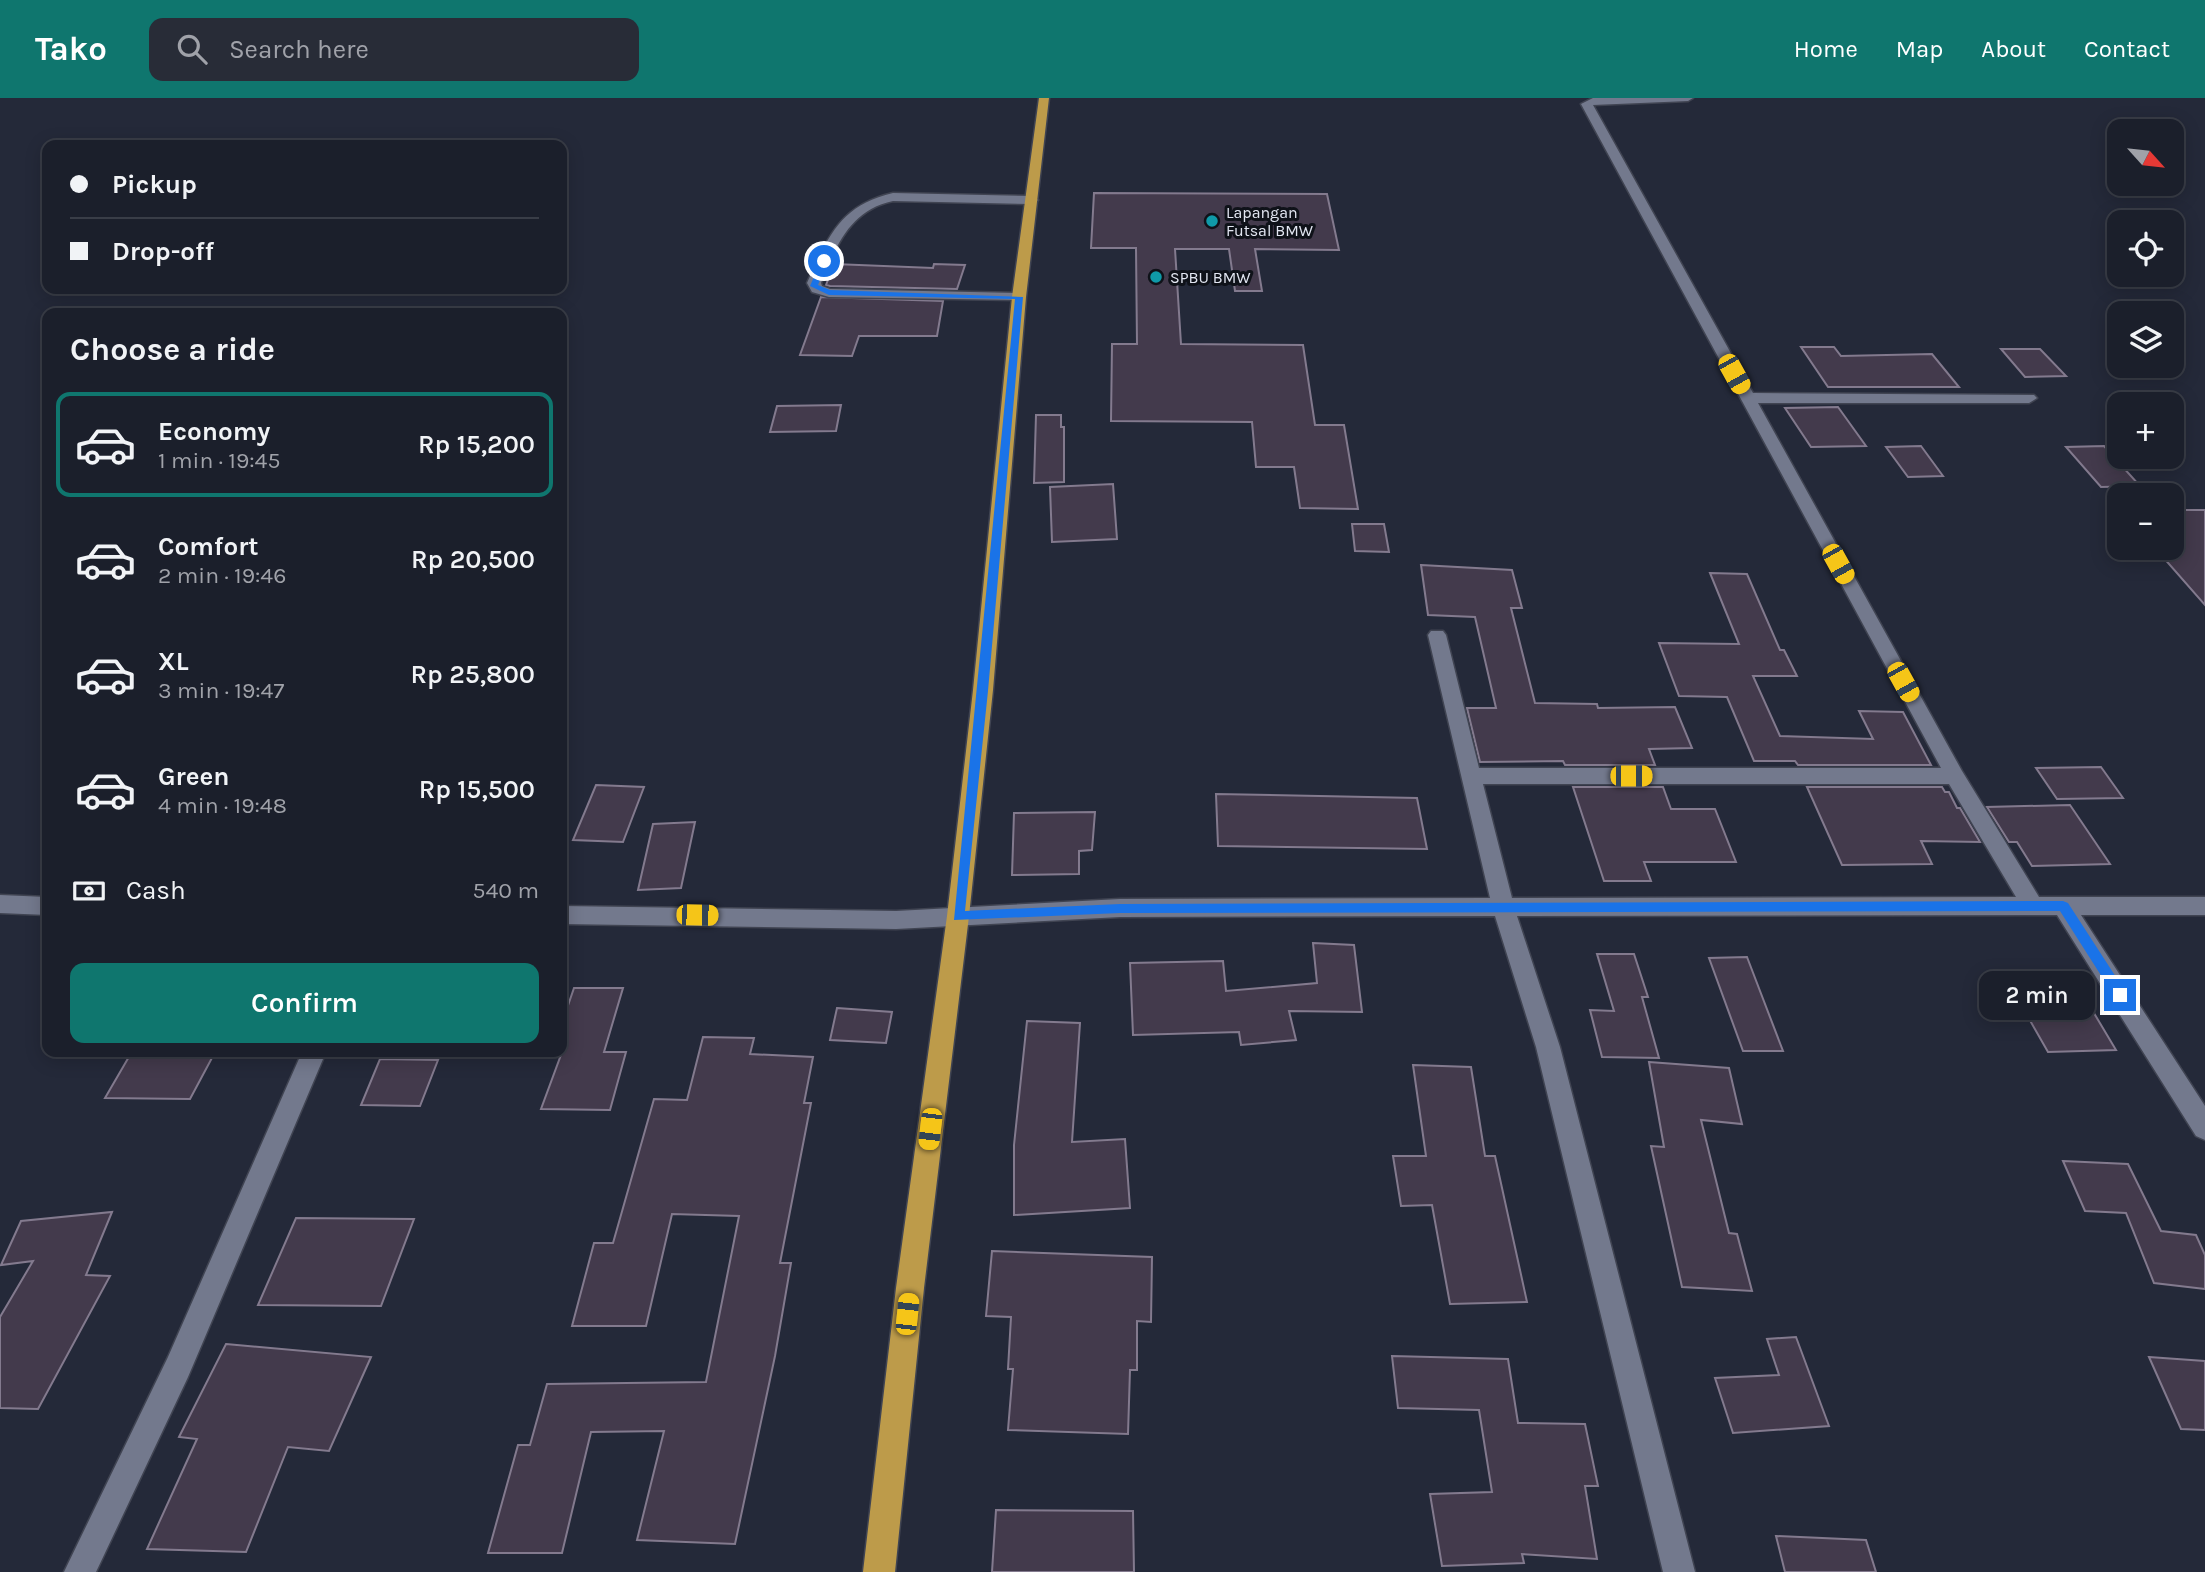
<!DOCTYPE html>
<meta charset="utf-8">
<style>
body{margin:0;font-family:Karla,sans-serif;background:#282c37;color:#f1f3f6;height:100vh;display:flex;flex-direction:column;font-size:26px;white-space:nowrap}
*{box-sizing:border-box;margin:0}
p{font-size:23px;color:#a0a2a9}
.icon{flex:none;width:38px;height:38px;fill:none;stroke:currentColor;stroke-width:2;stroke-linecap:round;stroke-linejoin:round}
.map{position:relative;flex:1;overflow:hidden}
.panel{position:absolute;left:42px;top:210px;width:525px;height:749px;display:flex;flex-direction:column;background:#1b1f2b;border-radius:14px;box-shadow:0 4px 18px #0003,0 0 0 2px #393d47}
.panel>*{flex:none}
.hud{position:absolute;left:42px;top:42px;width:525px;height:154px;border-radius:14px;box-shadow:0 4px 18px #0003,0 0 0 2px #393d47;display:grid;align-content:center;height:154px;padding:0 28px;background:#1b1f2b}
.needle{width:46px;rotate:117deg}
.tools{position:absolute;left:2107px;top:21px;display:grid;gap:14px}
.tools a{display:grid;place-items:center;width:77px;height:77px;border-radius:14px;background:#1b1f2b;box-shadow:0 4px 18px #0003,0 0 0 2px #393d47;font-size:35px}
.end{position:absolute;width:32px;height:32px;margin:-16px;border:9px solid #1a73e8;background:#fff;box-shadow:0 0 0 4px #fff}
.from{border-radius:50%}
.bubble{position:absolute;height:49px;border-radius:14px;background:#1b1f2b;box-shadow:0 4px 18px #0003,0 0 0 2px #393d47;font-size:23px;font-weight:600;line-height:49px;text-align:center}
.car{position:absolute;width:21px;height:42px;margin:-21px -10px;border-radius:9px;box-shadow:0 0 5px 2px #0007;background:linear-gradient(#f5c518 24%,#345 0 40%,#f5c518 0 76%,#345 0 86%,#f5c518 0)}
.hud b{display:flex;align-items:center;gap:24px;height:66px;font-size:26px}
.hud b+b{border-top:2px solid #393d47}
.hud i{width:18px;height:18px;background:#f1f3f6}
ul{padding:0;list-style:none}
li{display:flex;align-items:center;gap:21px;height:105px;margin:0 14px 10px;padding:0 14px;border:4px solid transparent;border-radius:14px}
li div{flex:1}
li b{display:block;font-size:26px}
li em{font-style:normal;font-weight:600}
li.on{border-color:#0f766e}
li>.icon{width:63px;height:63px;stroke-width:1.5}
h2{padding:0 28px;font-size:32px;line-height:84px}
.pay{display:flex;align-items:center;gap:18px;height:77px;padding:0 28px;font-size:26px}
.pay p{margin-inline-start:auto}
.primary-button{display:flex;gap:14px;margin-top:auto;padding:14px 28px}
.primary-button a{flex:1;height:80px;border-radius:14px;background:#0f766e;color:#fff;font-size:28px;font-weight:600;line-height:80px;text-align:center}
header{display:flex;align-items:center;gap:42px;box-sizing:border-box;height:98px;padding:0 35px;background:#0f766e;color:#fff}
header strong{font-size:33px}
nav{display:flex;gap:38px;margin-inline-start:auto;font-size:24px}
.search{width:490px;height:63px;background:#282c37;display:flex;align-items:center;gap:18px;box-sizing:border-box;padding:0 24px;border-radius:14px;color:#a0a2a9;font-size:26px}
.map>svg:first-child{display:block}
.building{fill:#433a4c;stroke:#837a8e;stroke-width:2}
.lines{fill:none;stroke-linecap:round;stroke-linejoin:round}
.minor-casing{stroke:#404452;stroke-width:3}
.highway-casing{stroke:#404452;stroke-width:3}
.minor{fill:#73798d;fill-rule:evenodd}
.highway{fill:#bd9b4a;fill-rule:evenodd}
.route{fill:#1a73e8}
.culture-dot{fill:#0f9aa8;stroke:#0f1219;stroke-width:2.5}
.labels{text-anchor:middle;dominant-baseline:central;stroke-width:6;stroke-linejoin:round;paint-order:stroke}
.far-poi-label{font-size:16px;fill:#e3e7f2;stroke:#0f1219;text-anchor:start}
</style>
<header>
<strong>Tako</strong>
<div class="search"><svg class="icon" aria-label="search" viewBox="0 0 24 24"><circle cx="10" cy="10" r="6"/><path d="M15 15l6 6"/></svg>Search here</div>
<nav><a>Home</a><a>Map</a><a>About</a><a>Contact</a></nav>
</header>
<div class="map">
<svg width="2205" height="1474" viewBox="0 0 2205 1474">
<rect width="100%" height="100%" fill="#242939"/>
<path class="building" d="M1094,95L1327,96L1339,152L1255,151L1262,193H1235L1229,151H1175L1181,246L1303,247L1315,327H1344L1358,411L1300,410L1294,369H1256L1252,324L1111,323L1112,246H1137L1136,150H1091Z
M834,166L933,170L934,166L965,167L957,191L830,188L826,187Z
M821,199L943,203L937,238H859L852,258L800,257Z
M1801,249H1834L1841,258L1932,256L1959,289H1828Z
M2001,251H2040L2066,278L2025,279Z
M841,307L836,333L770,334L777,308Z
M1838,309L1866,348L1811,349L1785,310Z
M1036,317H1061V329H1064V384L1034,385Z
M1921,348L1943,378L1908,379L1886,349Z
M2104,348L2140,388L2101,389L2066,349Z
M1113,386L1117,441L1052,444L1050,389Z
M2172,412H2205V507L2155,450H2172Z
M1352,426H1384L1389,454L1355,453Z
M1421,467L1512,472L1522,510H1511L1535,605L1597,606L1598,610L1675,609L1692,650L1649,651L1655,667H1565L1563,663L1480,664L1467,610H1496L1475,519L1428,517Z
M1710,475L1747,476L1780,552H1784L1797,578H1753L1780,638L1873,641L1859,613L1903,614L1931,667H1798L1795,663H1754L1727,599L1679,598L1659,545L1739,546Z
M2101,669L2123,700L2057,701L2036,670Z
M596,687L644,689L623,744L573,742Z
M1573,689H1663L1671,711H1715L1736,764H1644L1651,783H1604Z
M1807,689H1942L1945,694H1949L1957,710H1960L1980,744L1921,743L1932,766L1842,767Z
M1216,696L1417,700L1427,751L1218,748Z
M2070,707L2110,766L2032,768L2017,744H2009L1987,709Z
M1095,714L1092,752L1079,753V776L1012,777L1014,715Z
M695,724L681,790L638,792L653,726Z
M1313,845L1354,847L1362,914L1289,913L1296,942L1241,947L1239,934L1133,937L1130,865L1223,863L1226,893L1317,885Z
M1597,856H1634L1648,899H1642L1659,960L1602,959L1590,912L1614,913Z
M1747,859L1783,953H1743L1709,860Z
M2073,880L2116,952L2048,954L2007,882Z
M574,890H623L604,954H626L610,1012L541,1011L562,954V925Z
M837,910L892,914L886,945L830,942Z
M1027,923L1080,925L1072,1044L1125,1041L1130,1110L1014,1117V1047Z
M703,939L754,940L750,956L813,959L804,1005H811L780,1165H791L775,1258L735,1446L637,1442L664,1333L591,1334L562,1455H488L518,1347H530L547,1286L706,1284L739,1118L672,1116L646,1228H572L594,1145H613L654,1001L687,1002Z
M130,957L213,958L190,1001L105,1000Z
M380,961L438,962L420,1008L361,1007Z
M1649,964L1729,970L1742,1026L1701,1022L1729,1135L1737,1136L1752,1193L1682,1189L1651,1048L1664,1049Z
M1413,967L1471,969L1485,1058H1495L1527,1204L1450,1206L1432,1107L1401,1108L1393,1058H1426Z
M2063,1063L2128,1066L2161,1133L2196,1137L2205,1157V1191L2154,1185L2126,1115L2085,1113Z
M112,1114L86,1177L110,1178L38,1311L0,1310V1219L33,1163L1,1167L21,1123Z
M296,1120L414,1121L381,1208L258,1207Z
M992,1153L1152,1159L1151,1224L1137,1223V1272H1130L1128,1336L1008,1332L1013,1271H1008L1011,1219L986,1218Z
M1796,1239L1829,1328L1733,1335L1715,1280L1779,1277L1767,1241Z
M226,1246L371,1259L329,1353L288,1349L246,1454L147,1451L197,1341L179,1339Z
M1392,1258L1508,1261L1518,1325L1585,1326L1598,1388H1585L1597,1461L1522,1456L1524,1465L1442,1468L1430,1396L1492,1394L1479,1312L1398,1310Z
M2149,1259L2205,1263V1332L2181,1331Z
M996,1412L1133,1413L1134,1474H992Z
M1776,1438L1866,1442L1876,1474H1785Z"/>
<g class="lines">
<g class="minor-casing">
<path id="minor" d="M1593,0H1693L1688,3L1593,7L1753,295L2034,297L2037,300L2029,305H1758L1962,673L2039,799H2205V817H2081L2205,1008V1042L2196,1038L2057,817L1517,818L1560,949L1695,1474H1663L1536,949L1495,818L1120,819L896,831L562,826V808L896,813L1120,801L1490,800L1428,537L1431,533H1443L1446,537L1479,670H1941L1581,6ZM1483,686H1949L2016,799L1512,800Z
M893,95L1032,98L1038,102L1032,106L893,103C850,112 836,148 821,185L822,188L830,191L1019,195L1024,196V202L829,199L812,194L807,185C828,139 840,107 893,95Z
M0,797L47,799V817L0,815Z
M302,954H326L188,1279L96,1474H64L168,1259Z"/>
</g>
<g class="highway-casing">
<path id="highway" d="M1039,0H1049L1026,199L993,592L969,818L924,1190L895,1474H863L896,1190L947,818L973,592L1012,199Z"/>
</g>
<use href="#minor" class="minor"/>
<use href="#highway" class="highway"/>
</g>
<path class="route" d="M824,161L828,163L818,187L830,192L1023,199L988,593L965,813L1120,806L2063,803L2068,805L2125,893V901H2116L2060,813L1120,815L954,822L1015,201L829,197L810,188L821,163Z"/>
<g class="culture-dot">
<circle cx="1212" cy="123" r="7"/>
<circle cx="1156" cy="179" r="7"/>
</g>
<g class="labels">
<g class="far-poi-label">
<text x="1226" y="114">Lapangan<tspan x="1226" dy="18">Futsal BMW</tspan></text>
<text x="1170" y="179">SPBU BMW</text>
</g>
</g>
</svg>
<div class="tools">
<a><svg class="needle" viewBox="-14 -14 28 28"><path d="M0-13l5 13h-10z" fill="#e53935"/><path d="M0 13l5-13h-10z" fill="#a0a2a9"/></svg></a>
<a><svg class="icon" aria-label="locate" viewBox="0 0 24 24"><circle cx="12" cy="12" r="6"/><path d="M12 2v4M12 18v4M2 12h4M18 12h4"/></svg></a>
<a><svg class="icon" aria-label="layers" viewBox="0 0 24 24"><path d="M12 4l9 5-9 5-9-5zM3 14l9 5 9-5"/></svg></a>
<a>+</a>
<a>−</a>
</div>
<i class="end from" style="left:824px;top:163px"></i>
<i class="end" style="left:2120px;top:897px"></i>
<div class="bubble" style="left:1979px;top:873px;width:116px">2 min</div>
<i class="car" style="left:1734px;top:276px;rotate:151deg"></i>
<i class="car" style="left:1838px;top:466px;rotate:151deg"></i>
<i class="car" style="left:1903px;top:584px;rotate:151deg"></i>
<i class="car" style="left:1631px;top:678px;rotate:90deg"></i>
<i class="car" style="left:697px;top:817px;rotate:91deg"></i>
<i class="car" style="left:930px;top:1031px;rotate:187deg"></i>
<i class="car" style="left:907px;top:1216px;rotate:6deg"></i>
<div class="hud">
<b><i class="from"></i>Pickup</b>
<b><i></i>Drop-off</b>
</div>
<section class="panel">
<h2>Choose a ride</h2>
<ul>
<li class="on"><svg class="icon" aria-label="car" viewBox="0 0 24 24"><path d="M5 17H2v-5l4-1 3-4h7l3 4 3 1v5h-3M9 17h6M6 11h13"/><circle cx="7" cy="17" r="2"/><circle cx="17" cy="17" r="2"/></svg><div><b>Economy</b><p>1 min · 19:45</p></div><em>Rp 15,200</em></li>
<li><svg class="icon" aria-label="car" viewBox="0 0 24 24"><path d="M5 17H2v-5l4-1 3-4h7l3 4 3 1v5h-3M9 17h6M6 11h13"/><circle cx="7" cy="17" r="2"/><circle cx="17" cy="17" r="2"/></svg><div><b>Comfort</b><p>2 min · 19:46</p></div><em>Rp 20,500</em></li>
<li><svg class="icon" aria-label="car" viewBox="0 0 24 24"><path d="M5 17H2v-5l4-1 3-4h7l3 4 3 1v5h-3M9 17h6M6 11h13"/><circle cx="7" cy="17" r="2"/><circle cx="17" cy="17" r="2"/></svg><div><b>XL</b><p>3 min · 19:47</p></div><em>Rp 25,800</em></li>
<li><svg class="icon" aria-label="car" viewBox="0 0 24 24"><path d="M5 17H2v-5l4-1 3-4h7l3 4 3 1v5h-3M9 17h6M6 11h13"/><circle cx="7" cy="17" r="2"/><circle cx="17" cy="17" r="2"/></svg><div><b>Green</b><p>4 min · 19:48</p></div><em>Rp 15,500</em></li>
</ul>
<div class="pay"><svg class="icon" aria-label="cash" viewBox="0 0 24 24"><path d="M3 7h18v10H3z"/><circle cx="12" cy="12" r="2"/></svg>Cash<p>540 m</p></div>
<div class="primary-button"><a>Confirm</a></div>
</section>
</div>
